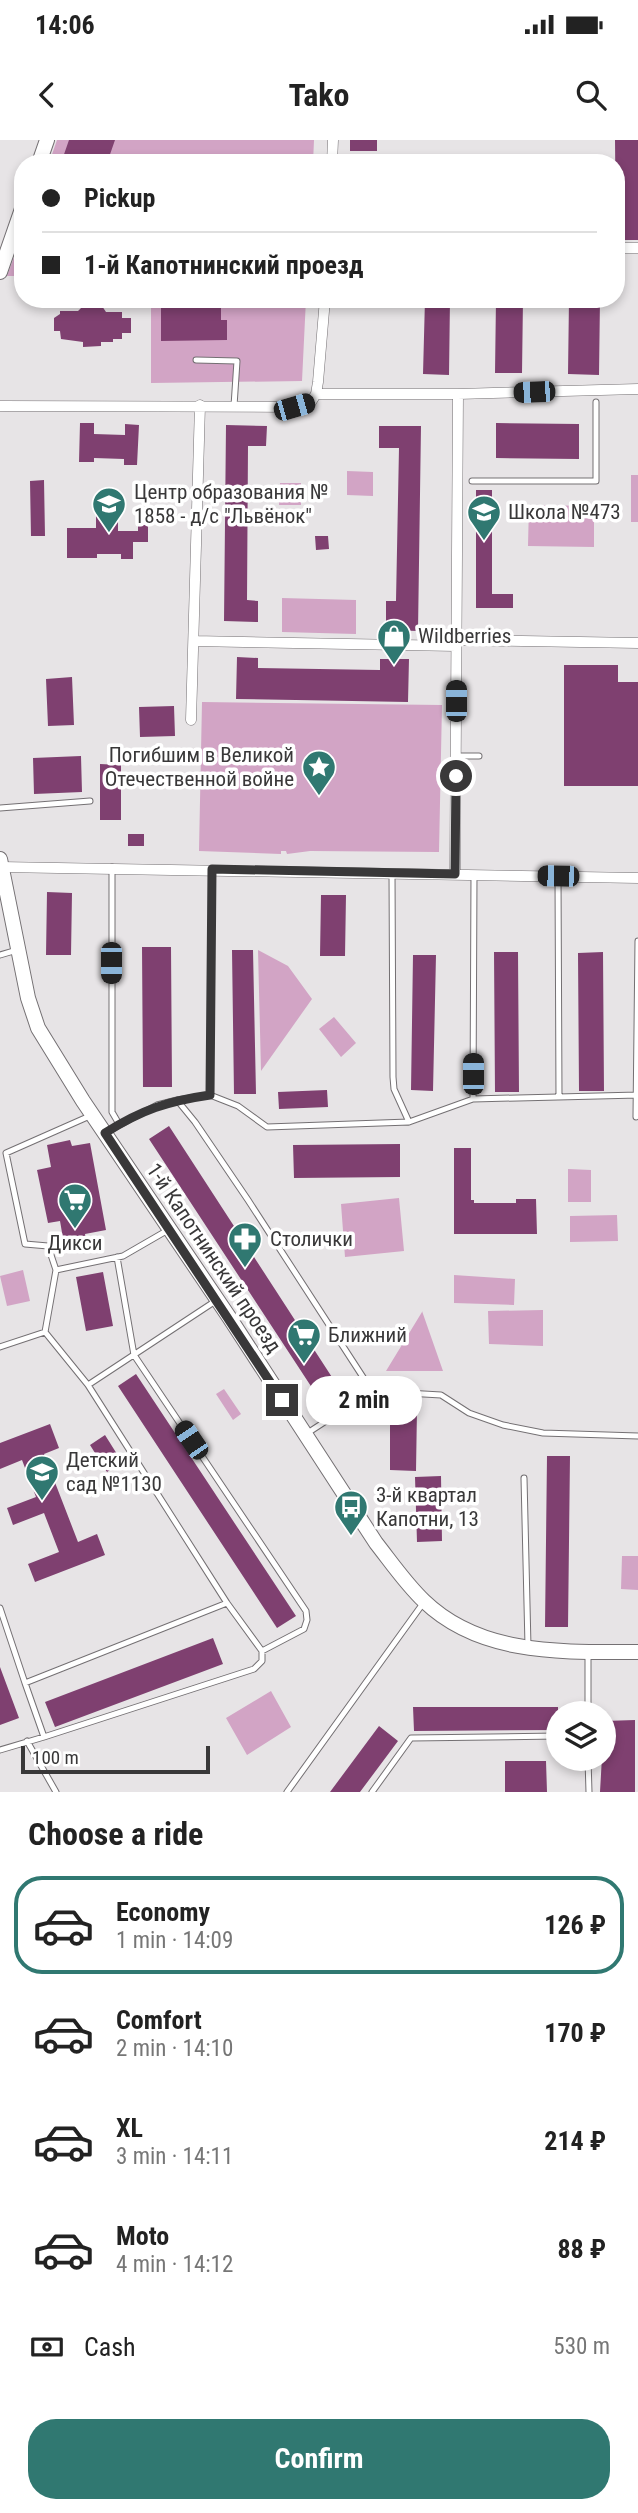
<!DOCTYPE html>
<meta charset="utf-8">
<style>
body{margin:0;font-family:"Roboto Condensed",sans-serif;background:#f6f6f6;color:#222;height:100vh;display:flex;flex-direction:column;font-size:26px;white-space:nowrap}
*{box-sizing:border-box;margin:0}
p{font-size:23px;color:#767676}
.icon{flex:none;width:38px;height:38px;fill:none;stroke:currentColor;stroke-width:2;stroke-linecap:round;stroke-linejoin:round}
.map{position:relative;height:1652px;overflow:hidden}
.drawer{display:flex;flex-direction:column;background:#fff;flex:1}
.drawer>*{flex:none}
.guide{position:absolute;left:14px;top:14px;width:611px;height:154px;border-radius:28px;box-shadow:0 4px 10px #0003;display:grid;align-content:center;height:154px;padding:0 28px;background:#fff}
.tools{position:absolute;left:546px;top:1561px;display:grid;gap:14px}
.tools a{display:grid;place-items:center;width:70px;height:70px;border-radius:50%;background:#fff;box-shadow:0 4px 10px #0003;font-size:35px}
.scale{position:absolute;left:21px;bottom:18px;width:189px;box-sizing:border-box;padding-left:7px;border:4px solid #393839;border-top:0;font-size:19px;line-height:24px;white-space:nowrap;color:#393839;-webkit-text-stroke:5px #fff;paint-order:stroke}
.end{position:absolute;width:32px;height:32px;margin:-16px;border:9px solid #393839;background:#fff;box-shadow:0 0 0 4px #fff}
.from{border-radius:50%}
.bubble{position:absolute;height:49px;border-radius:24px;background:#fff;box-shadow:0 4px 10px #0003;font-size:23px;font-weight:700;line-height:49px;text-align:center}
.car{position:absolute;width:21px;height:42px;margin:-21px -10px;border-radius:9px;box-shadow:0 0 5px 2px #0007;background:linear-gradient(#222 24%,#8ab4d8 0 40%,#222 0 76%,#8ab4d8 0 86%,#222 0)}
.guide b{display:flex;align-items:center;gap:24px;height:66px;font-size:26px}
.guide b+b{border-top:2px solid #e0e0e0}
.guide i{width:18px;height:18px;background:#222}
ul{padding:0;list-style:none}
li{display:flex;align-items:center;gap:21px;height:98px;margin:0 14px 10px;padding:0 14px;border:4px solid transparent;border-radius:28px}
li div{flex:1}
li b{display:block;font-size:26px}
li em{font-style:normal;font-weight:700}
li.selected{border-color:#307871}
li>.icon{width:63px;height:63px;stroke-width:1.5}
h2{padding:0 28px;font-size:32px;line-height:84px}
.pay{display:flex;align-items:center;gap:18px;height:77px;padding:0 28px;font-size:26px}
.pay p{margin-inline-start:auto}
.primary-button{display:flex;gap:14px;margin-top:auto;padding:14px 28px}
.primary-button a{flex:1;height:80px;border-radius:28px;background:#307871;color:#fff;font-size:28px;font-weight:700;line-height:80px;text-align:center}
.status{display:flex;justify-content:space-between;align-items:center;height:49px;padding:0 35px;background:#fff;direction:ltr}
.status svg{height:19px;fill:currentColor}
header{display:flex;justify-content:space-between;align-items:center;height:91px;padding:0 28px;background:#fff;font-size:32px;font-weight:700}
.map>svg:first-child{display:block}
.green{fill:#d2a4c5}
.building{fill:#7f4070}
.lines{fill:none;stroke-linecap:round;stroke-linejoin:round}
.lane-casing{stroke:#747073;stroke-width:7}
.street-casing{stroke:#747073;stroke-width:11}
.secondary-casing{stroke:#747073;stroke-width:16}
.lane{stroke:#fff;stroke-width:5}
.street{stroke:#fff;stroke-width:10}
.secondary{stroke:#fff;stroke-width:14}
.route{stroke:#393839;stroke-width:9}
.labels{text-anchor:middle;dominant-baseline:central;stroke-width:7;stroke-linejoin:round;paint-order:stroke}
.poi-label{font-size:21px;fill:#393839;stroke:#fff;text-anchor:start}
.street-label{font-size:21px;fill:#393839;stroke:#fff}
</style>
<div class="status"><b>14:06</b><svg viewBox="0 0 49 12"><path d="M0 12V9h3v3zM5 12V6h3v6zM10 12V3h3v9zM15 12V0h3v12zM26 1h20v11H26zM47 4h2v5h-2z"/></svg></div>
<header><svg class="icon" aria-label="back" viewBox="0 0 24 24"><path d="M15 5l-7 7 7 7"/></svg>Tako<svg class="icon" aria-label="search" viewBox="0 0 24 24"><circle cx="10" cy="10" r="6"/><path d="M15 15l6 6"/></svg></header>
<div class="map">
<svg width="638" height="1652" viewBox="0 0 638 1652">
<rect width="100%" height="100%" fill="#e7e4e6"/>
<path class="green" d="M57,0H314L313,23H49Z
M23,93V136H7Z
M151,159H306L302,241L151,243Z
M347,331L373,332V356L347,355Z
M631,335H638V382H631Z
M280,343H301V365H279Z
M529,365L594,366V407L528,406Z
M282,458L356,460V494L282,492Z
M202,562L442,565L439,712L310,711L287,714L286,711H281V714L199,711Z
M258,810L288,826L312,859L261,931Z
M334,877L356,903L341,917L319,889Z
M568,1029L591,1030V1062H568Z
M399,1058L404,1111L345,1117L341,1064Z
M617,1075L618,1101L570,1102V1076Z
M23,1130L30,1161L7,1166L0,1136Z
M454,1135L515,1139L514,1165L454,1163Z
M543,1170V1206L489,1204L488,1171Z
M422,1171L443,1231H386L422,1172Z
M224,1249L241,1274L233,1280L216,1254Z
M622,1416H638V1450L621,1449Z
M271,1551L291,1587L247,1615L226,1578Z"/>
<path class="building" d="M69,0H115L107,23H61Z
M350,0H377V11H350Z
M615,0H638V100H616Z
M161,159H221V180H227V200L161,201Z
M425,159H450L449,235L423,234Z
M496,159H523L522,233H495Z
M569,159H600L599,235L568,234Z
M84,165L102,166L106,172H122V178H131V193H122V199H113V202H101V206L83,207V202L61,199L60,191H54V178L60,174V171H78Z
M80,283H94V294L125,295V284L139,285L137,325H124V319L94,318V322H79Z
M496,283L579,284V319L496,318Z
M226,285L267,286L266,306H248L247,460L258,461V482L224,481Z
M379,286H421L418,491L386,490V461H396L399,308H379Z
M44,340L45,396H31L30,341Z
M476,350H492V454H513V468H476Z
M96,373H118V391H138V385H148V402H133V419H121V414H97V418H67V388H96Z
M315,396H328L329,409L316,410Z
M237,517L258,518V528L380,530V519H409L408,562L236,559Z
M564,525H618V542H638V646H564Z
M72,537L74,585L48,586L46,539Z
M174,566L175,596L140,597L139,567Z
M81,616L82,652L34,654L33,618Z
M100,624L121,625V680H100Z
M128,694H144V706H128Z
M47,752L72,753L71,815H46Z
M321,755H346L345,816H320Z
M142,807H171L172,947H143Z
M232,810H253L256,954H234Z
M494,812H518L519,952H495Z
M603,812L604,951H579L578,813Z
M413,815H436L433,951L411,950Z
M327,950L328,967L279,969L278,952Z
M169,986L339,1248L320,1260L149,999Z
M70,1000L72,1006L90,1003L106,1090L85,1094L86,1100L64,1104L60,1081L48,1083L37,1030L51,1027L47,1005Z
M400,1004V1037L294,1038L293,1005Z
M454,1008H471V1060H474V1063H516V1059H536L537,1094H454Z
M103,1132L113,1186L86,1191L76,1137Z
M136,1234L296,1476L277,1488L118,1246Z
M390,1268L417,1269L416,1331L390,1330Z
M50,1284L59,1308L44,1314L78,1402L97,1394L105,1415L35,1442L28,1424L59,1412L44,1373L13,1385L7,1368L36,1357L22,1320L0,1329V1303Z
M105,1295L122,1322L107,1332L90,1305Z
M547,1316H570L568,1487H545Z
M441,1336L442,1401L417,1402L415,1337Z
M213,1498L223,1524L55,1587L45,1562Z
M0,1527L19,1578L0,1585Z
M413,1567H558V1590L414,1591Z
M635,1580V1652H600L604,1581Z
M379,1586L398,1601L360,1652H330Z
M505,1621H546L547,1652H505Z"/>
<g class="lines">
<g class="lane-casing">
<path id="lane" d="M196,220L237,221L234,266
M472,341H596V262
M456,616H479
M0,668L90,661
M112,727V972L119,984
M392,733L393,937L394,949L409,982
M558,736L559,957
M0,815L17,810
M210,955L212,731
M473,959L474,734
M177,960L195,982L248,1060L372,1251
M636,977L638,801
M105,993L157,965L177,960L210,955L238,966L267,987L409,982L473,959L638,955
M117,1117L134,1215L306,1471L307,1480L304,1489L262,1511
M56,1130L48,1106L25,1104L6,1013L92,975
M0,1207L45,1192
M88,1245L45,1192L56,1130L123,1116L168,1090
M306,1294L372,1251L441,1255L469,1273L503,1285L543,1293L638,1296
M524,1338L528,1506
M0,1468L25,1543L227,1463
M588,1513V1573
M25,1543L44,1597L254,1529L262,1521V1511L227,1463L88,1245L217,1160
M27,1601L56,1652
M0,1610L44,1597
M588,1619L589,1652
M287,1652L424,1462
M372,1652L411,1598L558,1596"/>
</g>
<g class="street-casing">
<path id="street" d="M332,23L333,0
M616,108H638
M316,254H458L638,249
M0,266L294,267L311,262L316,254L318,242L325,159
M456,500L638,503
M194,501L456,506
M191,580L200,265
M1,727L638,738
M455,734L458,254"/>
</g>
<g class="secondary-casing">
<path id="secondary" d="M39,23L47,0
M0,132L23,66
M0,719L28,858L38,888L83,961L229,1177L376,1403C391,1422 406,1444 424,1461C481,1516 564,1512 638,1512"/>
</g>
<use href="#lane" class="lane"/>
<use href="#street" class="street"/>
<use href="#secondary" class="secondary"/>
</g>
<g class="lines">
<path class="route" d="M282,1260L105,993C141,970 168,961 210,955L212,729L455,734L456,636"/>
</g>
<defs>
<g id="school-pin" transform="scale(1.75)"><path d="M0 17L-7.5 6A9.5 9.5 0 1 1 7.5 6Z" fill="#307871" stroke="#fff"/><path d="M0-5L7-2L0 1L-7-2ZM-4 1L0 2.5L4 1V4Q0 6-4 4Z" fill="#fff"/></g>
<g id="shop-pin" transform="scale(1.75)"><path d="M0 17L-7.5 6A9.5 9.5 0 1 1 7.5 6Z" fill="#307871" stroke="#fff"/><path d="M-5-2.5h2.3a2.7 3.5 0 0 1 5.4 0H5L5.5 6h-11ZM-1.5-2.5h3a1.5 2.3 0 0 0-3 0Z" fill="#fff"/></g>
<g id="sight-pin" transform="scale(1.75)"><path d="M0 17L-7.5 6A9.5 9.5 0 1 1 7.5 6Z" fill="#307871" stroke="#fff"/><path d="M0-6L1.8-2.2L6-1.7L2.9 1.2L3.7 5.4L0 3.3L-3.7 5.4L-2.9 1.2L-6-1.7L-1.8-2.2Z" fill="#fff"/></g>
<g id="supermarket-pin" transform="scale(1.75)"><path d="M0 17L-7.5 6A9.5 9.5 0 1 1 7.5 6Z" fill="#307871" stroke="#fff"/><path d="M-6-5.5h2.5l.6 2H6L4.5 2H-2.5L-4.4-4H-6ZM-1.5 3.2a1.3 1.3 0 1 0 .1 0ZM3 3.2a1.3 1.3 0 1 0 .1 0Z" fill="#fff"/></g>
<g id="pharmacy-pin" transform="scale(1.75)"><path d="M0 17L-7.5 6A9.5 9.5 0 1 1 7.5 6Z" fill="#307871" stroke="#fff"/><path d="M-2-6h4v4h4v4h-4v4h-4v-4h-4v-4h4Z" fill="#fff"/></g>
<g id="bus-pin" transform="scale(1.75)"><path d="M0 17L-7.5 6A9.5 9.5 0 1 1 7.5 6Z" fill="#307871" stroke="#fff"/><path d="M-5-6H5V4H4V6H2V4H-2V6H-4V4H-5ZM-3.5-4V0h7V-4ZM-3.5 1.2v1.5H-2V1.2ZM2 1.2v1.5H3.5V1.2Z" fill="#fff"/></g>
</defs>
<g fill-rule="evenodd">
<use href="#school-pin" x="109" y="364"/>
<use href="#school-pin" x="484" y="372"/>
<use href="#shop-pin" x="394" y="496"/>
<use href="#sight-pin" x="319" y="627"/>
<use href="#supermarket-pin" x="75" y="1060"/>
<use href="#pharmacy-pin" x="245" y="1099"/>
<use href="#supermarket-pin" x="304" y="1195"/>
<use href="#school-pin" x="42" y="1332"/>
<use href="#bus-pin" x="351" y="1367"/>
</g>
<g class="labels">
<g class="poi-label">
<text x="134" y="352">Центр образования №<tspan x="134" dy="24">1858 - д/с "Львёнок"</tspan></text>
<text x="508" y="372">Школа №473</text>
<text x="418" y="496">Wildberries</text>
<text x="294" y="615" text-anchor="end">Погибшим в Великой<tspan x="294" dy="24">Отечественной войне</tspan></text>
<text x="270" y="1099">Столички</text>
<text x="75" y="1103" text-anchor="middle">Дикси</text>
<text x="328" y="1195">Ближний</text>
<text x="66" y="1320">Детский<tspan x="66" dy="24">сад №1130</tspan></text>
<text x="376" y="1355">3-й квартал<tspan x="376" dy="24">Капотни, 13</tspan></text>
</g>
<g class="street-label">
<text transform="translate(214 1118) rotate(56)">1-й Капотнинский проезд</text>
</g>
</g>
</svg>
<div class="tools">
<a><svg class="icon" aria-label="layers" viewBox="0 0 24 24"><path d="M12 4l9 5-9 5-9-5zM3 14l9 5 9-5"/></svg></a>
</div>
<div class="scale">100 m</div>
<i class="end from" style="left:456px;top:636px"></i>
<i class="end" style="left:282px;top:1260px"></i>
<div class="bubble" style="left:306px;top:1236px;width:116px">2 min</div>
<i class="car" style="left:534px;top:252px;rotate:268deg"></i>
<i class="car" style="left:294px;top:267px;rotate:74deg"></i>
<i class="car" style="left:456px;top:561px;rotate:0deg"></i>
<i class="car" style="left:558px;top:736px;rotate:271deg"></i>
<i class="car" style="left:111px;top:823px;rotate:180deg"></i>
<i class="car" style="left:473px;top:934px;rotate:0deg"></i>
<i class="car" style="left:191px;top:1300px;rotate:326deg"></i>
<div class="guide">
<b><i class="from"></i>Pickup</b>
<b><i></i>1-й Капотнинский проезд</b>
</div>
</div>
<section class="drawer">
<h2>Choose a ride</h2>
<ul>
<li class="selected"><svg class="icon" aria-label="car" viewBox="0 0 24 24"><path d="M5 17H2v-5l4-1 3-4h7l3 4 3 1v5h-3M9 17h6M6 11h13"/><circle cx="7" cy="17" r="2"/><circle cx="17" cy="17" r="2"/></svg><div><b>Economy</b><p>1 min · 14:09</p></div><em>126 ₽</em></li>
<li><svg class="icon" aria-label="car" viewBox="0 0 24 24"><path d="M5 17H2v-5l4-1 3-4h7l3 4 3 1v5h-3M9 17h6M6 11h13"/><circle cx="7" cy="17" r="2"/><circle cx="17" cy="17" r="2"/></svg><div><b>Comfort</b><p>2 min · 14:10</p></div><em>170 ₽</em></li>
<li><svg class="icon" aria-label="car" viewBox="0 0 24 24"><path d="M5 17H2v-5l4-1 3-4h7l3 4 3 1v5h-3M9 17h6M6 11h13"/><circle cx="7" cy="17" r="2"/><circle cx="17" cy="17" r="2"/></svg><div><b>XL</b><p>3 min · 14:11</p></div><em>214 ₽</em></li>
<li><svg class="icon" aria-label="car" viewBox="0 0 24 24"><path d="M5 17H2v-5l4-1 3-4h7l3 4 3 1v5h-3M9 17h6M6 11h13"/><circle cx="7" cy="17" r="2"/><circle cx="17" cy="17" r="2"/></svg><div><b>Moto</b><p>4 min · 14:12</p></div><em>88 ₽</em></li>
</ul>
<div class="pay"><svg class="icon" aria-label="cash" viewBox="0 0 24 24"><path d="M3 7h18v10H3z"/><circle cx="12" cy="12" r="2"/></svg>Cash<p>530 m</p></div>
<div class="primary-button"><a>Confirm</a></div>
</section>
